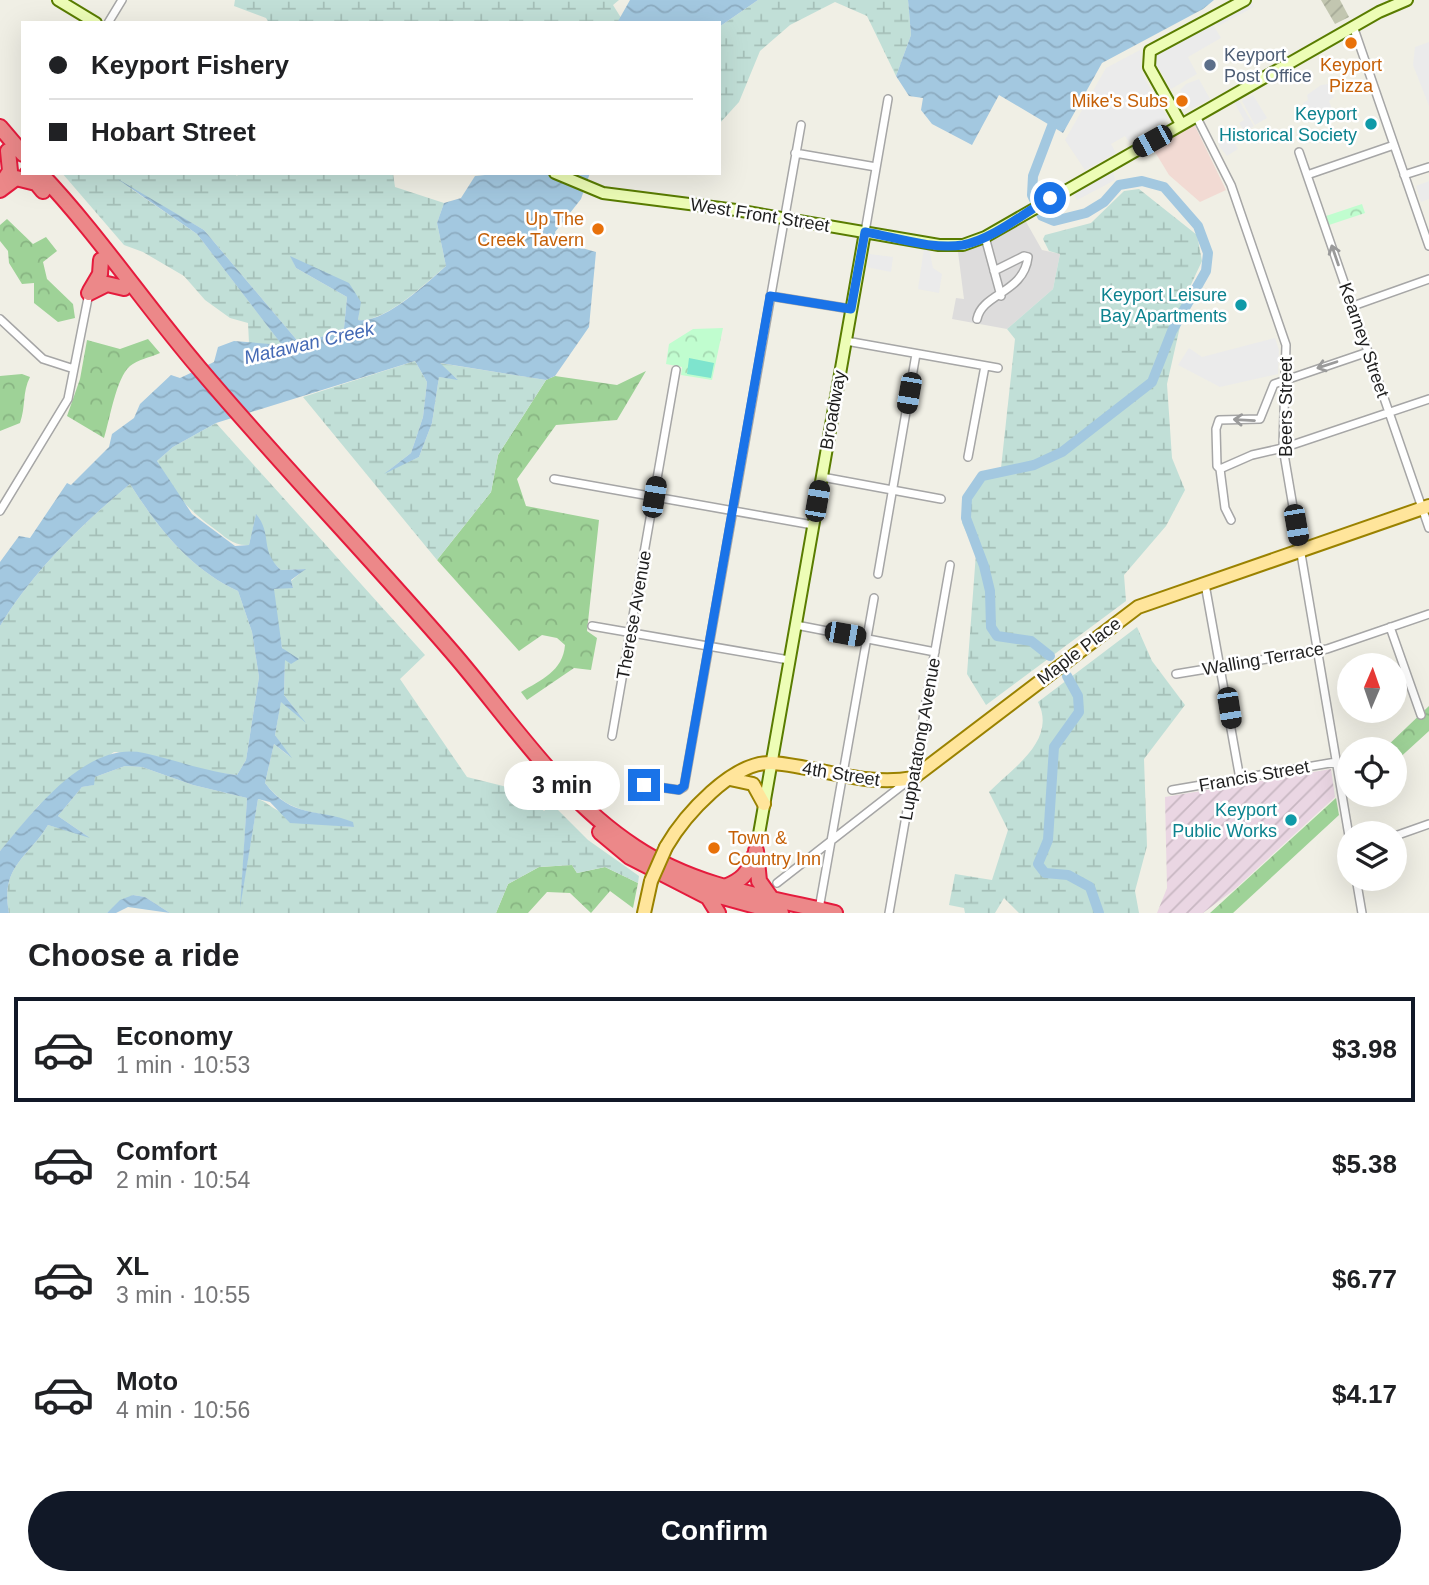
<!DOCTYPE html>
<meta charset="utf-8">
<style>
body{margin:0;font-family:Helvetica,sans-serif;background:#f2f2f2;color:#202124;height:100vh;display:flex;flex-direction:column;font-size:26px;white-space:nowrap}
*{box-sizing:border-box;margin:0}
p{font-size:23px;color:#757577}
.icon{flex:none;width:38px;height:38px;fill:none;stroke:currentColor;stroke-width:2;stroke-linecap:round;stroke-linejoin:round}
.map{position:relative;height:913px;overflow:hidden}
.details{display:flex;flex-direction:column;background:#fff;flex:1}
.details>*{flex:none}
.banner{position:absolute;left:21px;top:21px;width:700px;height:154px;border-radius:0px;box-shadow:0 7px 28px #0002;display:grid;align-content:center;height:154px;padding:0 28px;background:#fff}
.needle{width:46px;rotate:2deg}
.buttons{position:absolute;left:1337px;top:653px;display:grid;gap:14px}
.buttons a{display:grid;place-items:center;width:70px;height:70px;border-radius:50%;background:#fff;box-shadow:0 7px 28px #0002;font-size:35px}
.end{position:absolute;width:32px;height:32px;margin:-16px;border:9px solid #1a73e8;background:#fff;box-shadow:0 0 0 4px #fff}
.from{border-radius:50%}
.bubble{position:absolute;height:49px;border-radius:24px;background:#fff;box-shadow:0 7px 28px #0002;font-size:23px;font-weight:700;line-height:49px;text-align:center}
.car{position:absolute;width:21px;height:42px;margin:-21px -10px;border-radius:9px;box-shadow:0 0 5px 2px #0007;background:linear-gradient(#222 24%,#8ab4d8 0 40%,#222 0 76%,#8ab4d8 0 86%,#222 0)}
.banner b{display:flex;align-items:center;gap:24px;height:66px;font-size:26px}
.banner b+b{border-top:2px solid #e0e0e0}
.banner i{width:18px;height:18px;background:#202124}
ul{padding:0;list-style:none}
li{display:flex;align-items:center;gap:21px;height:105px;margin:0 14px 10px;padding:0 14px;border:4px solid transparent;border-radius:0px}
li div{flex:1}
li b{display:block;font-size:26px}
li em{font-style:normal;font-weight:700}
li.selected{border-color:#111827}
li>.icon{width:63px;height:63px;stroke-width:1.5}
h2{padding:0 28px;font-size:32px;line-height:84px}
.cta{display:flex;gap:14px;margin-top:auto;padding:14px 28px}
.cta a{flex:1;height:80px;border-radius:42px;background:#111827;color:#fff;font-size:28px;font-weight:700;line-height:80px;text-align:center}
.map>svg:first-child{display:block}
.residential{fill:#dddcdc}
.commercial{fill:#f2dad3}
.industrial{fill:url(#industrial-furrows)}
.construction{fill:url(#construction-furrows)}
.forest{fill:url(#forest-crowns)}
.wetland{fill:url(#wetland-marsh)}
.park{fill:url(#park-crowns)}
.pitch{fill:#7ee4ce}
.parking{fill:#ebebeb}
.water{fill:url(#water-waves)}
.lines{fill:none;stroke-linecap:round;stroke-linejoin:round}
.river{stroke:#a3c8e0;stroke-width:10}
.street-casing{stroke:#a6a6a6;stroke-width:10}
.secondary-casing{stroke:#597c00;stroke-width:14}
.primary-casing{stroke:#9a8200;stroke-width:16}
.highway-casing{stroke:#e51b3d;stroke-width:18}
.street{stroke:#fff;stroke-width:7}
.secondary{stroke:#edfdb6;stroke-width:10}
.primary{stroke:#ffe59b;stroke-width:12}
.highway{stroke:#ec8889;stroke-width:14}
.primary-bridge-casing{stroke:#9a8200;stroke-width:16;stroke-linecap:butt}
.primary-bridge{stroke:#ffe59b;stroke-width:12}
.oneway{stroke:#9a9a9a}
.route{stroke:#1a73e8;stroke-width:9}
.food-dot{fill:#e8710a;stroke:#fff;stroke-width:2.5}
.service-dot{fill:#5c6f8a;stroke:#fff;stroke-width:2.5}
.culture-dot{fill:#0f9aa8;stroke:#fff;stroke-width:2.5}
.labels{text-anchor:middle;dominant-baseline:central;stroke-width:5;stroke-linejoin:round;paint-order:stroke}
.service-label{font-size:18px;fill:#4e5e75;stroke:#fff;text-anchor:start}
.food-label{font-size:18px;fill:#c56008;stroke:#fff;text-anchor:end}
.culture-label{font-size:18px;fill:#0d838f;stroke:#fff;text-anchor:end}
.street-label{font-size:18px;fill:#1f1f1f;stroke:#fff}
.water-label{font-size:19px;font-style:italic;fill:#456ab5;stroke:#fff}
</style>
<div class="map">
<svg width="1429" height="913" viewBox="0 0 1429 913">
<defs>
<pattern id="industrial-furrows" width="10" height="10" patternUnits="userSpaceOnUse" patternTransform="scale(1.75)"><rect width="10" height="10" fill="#ead6e3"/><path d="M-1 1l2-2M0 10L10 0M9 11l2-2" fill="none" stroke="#c8b7c2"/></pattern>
<pattern id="construction-furrows" width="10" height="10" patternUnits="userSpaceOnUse" patternTransform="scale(1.75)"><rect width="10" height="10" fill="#c2c6b0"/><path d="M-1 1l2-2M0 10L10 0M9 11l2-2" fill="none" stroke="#a6aa97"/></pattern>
<pattern id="forest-crowns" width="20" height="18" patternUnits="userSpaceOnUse" patternTransform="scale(1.75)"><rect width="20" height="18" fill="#9ed297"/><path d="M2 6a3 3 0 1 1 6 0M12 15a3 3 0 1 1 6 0" fill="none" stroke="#88b482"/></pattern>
<pattern id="wetland-marsh" width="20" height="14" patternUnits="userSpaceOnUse" patternTransform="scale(1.75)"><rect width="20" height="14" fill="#c1dfd7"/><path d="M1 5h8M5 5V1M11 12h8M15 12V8" fill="none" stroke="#a5bfb8"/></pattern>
<pattern id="park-crowns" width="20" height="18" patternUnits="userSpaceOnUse" patternTransform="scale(1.75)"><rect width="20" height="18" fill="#c0fdcf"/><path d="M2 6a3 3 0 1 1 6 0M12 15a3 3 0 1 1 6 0" fill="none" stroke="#a5d8b1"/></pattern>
<pattern id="water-waves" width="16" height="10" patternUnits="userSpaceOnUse" patternTransform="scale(1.75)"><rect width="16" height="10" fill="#a3c8e0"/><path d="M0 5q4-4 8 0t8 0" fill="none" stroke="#8cabc0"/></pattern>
</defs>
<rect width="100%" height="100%" fill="#f0efe5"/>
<path class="residential" d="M1025,220L1042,250L1060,254L1053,289L1007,329L952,319L956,298L964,299L958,252L985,244Z"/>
<path class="commercial" d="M1194,124L1226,190L1200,202L1169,175L1152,147Z"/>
<path class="industrial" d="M1331,769L1335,797L1235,889L1203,913H1157L1167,888L1165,797Z"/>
<path class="construction" d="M1321,0H1340L1349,17L1335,24Z"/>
<path class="forest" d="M7,219L33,244L46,237L57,251L43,262L47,279L73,304L75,318L58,322L34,303V283L22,284L9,263L8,251L0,241V225Z
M148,339L160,353C151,357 137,360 130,366C116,378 110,419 104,438L67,416L80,379L87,340L120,349Z
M646,371L617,420L556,425L517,479L526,506L599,520L587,631L597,638L591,670L574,668L527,700L521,692C541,680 563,671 565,645L557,638L542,635L519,651L437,560L491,492L498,455L546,380L555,376L617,385Z
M22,374L30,377C22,393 26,406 20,423L0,431V376Z
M1429,706V731L1395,762V749H1384Z
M1336,798L1339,815L1233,913H1210Z
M572,865L577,873L605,867L638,883L633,908L610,891L591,913L570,893L547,892L528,913H496L508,884L539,867Z"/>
<path class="wetland" d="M235,0H619L613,5L623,21L269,23L266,18L234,6Z
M758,0H908L911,35L896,76L867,16L835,2L790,25L760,51L739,102L719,124V27Z
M62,173H234L237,176L239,173H393L395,187L444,203L437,223L446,266C426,283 385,323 358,320L360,302L291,257L296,268L347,297L344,328L301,345L204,230L127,186L197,234L283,346L249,343L248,323L230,318L205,300L184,276L143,252L124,245Z
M1139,189L1197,235L1202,261L1188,291L1167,384L1172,458L1185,490L1166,526L1124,575L1126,601L986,705L967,674L976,553L962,523L964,496L977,476L1001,468L1015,339L1007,329L1053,289L1060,254L1049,251L1043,239L1045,235L1091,223L1124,191Z
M415,361L427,382L423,417L411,453L388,471L419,457L432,423L439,377L457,379L439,363L546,380L498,455L491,492L437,560L303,397Z
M216,423L425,655L400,679L467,777L523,791L544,811L552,804L588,840L639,876L638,883L605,867L577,873L572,865L539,867L508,884L496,913H170L145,897L133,895L107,913H9C0,866 28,858 48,825L87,836L58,816L82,787L93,785L95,777L125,766L142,767L193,785L247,798L241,898L258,799C267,802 269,806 277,810C293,820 335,826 354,827C322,806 294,821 265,783L274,744L289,756L275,735L281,701L302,718L284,695L285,659L276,623L273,589L293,587L291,581L305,569L281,570L269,558L256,515L249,545C232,546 226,537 212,527C182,505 176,493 157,461L173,447Z
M130,484C158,528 190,569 238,591L252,632L259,677L246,760L237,775L211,772L142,753L114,752L39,805L0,851V626C33,571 82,524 130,484Z
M1137,627L1152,661L1185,705L1144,759L1147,846L1135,891L1139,913H1019L1004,898L995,913H965L964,908L949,905L955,874L992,880L1008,830L989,792C1014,767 1057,740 1038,702Z"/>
<path class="park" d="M1362,204L1365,213L1329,225L1326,216Z
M723,328L712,380L681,375L682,367L666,364L669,344L693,329Z"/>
<path class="pitch" d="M689,358L714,363L711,378L687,374Z"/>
<path class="parking" d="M1251,1L1254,7L1218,26L1214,20Z
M1212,23L1221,38L1188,57L1197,74L1171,89L1155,61L1156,53Z
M1429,42V106L1413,65L1415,47Z
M1140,50L1142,74L1168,119L1129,142L1125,136L1111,144L1116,153L1085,170L1065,140L1106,68Z
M1199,79L1210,99L1191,109L1180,90L1186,84Z
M1329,84L1334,97L1329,101L1335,117L1318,123L1316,119L1311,121L1303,103L1308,100L1307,95L1321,85Z
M1253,95L1267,118L1255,125L1242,101Z
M1238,99L1254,126L1245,132L1239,123L1244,120L1234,102Z
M1229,134L1238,149L1227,156L1219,146V139Z
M1113,170L1115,180L1077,200L1073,193Z
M1429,181V199L1421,202L1416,186Z
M924,248L929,249L933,268L942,274L939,293L918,289Z
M869,254L893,257L891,272L866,267Z
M1275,338L1279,350L1278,374L1220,387L1178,365L1189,348L1202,357Z"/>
<path class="water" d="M630,0H758L719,27V23H617Z
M908,0H1214L1203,9L1102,63L1063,133L999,95L972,145L932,124L921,110L923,98L909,96L896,76L911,35Z
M504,173H590L581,199L555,232L557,241L596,252L589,327L555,376L546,380L440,363L458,380L439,377L432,423L419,457L384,474L411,453L423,417L427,382L415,361L216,423L173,447L157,461L192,514L235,546L249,545L256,514C273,534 259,550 281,570L306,569L291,580L293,588L274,589L282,648L299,659L291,664L285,660L284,695L306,723L281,702L275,735L292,758L274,744L265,783C292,819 318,808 353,822L354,827L290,823L270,802L258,799L240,908L247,798L193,785L142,767L125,766L95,777L94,785L82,787L58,816L90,838L48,825C28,858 0,866 9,913H0V851C32,813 86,740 144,753C175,760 204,771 237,775L246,760L259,677L252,632L238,591C190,569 158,528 130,484C82,524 33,571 0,626V562L19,536L30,538L67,483L71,485L109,447L112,434L134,418L140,404L171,375L180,378L214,362L218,347L234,341L282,345L197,234L116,178L204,230L301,345L344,328L347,297L296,268L290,256L349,283L361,302L358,320C384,324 427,283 446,266L437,223L444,203L461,198L475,176Z
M133,895L145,897L170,913L128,907L116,913H107L120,900Z"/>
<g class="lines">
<path class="river" d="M1050,656L1031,641L997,636L991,627L990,591L984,566L966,518L967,498L982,476L1034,465L1062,452L1152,382L1172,331L1206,271L1208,253L1198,226L1164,187L1142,181L1119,185L1104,202L1086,213L1054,221L1042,216L1032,195L1033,176L1052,126
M1067,676L1078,696L1079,712L1054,747L1048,840L1038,864L1045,873L1068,875L1090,887L1099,913"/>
<g class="street-casing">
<path id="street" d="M108,23L122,0
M1353,26L1429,246
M1196,116L1231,185L1286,345L1283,448L1349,836
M1299,152L1429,528
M795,153L876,167
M1307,175L1394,145
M1404,175L1429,167
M865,232L888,99
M985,237L1001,296
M770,296L851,309
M1353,306L1429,279
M0,319L43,359L74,369
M977,319C982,293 1024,293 1028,257L1024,256L994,271
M846,341L998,368
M1368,352L1274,384L1260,419L1219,420L1216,429L1217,466L1220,469L1252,455L1283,448L1429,399
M968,457L985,366
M1220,469L1225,508L1231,520
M822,477L941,499
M554,479L813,525
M0,511L68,399L89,293
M878,574L916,354
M1205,584L1240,779
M796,625L935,652
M592,626L789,660
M1390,627L1421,715
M1176,674L1327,649L1429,614
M612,736L676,370
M644,785L679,790L684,787L801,125
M1172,790L1336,762
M1395,836L1429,824
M1356,878L1362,913
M777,883L909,780
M819,909L874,598
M889,913L950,565"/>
</g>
<g class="secondary-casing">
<path id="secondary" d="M58,0L96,23
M1181,124L1149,67L1150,51L1245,0
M555,173L603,193L736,210L939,245H963L985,237L1379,12L1407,0
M756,851L865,232"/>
</g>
<g class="primary-casing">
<path id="primary" d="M730,779L753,784L764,804
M666,847C684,816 733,760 773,763C821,767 865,787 913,778L1138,607L1429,506
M644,913L651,881"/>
</g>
<g class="highway-casing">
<path id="highway" d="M0,127L23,154
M28,173L43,191
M40,173C98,234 145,305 199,368C281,465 369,556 452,652C509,718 561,799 635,847C695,887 766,897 835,913
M1,185L10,171L8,151
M0,190L16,178L36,183
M90,291L100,274L101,260
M89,293L107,284L124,288
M600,832L630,857L708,897L718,913
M756,851L759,881L771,898
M725,887C742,880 748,874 754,856
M705,892L781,913"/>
</g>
<use href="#street" class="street"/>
<use href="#secondary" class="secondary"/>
<use href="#primary" class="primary"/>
<use href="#highway" class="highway"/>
<g class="primary-bridge-casing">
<path id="primary-bridge" d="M651,881L666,847"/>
</g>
<use href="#primary-bridge" class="primary-bridge"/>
</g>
<defs><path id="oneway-shaft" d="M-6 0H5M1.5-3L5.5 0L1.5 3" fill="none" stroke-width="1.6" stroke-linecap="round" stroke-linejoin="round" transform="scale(1.75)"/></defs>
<g class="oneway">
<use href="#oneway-shaft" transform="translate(1335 255) rotate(-109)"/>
<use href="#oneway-shaft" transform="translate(1327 365) rotate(162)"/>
<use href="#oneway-shaft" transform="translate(1244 420) rotate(-177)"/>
</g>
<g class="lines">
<path class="route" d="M644,785L679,790L684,786L770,296L851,309L865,232C895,237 932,250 963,245C993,239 1024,213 1050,198"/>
</g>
<g class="food-dot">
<circle cx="1351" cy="43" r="7"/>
<circle cx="1182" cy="101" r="7"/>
<circle cx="598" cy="229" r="7"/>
<circle cx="714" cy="848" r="7"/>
</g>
<circle class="service-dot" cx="1210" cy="65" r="7"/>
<g class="culture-dot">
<circle cx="1371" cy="124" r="7"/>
<circle cx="1241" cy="305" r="7"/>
<circle cx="1291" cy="820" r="7"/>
</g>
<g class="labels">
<g class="service-label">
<text x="1224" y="55">Keyport<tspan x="1224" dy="21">Post Office</tspan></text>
</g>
<g class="food-label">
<text x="1351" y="65" text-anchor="middle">Keyport<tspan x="1351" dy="21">Pizza</tspan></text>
<text x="1168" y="101">Mike's Subs</text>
<text x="584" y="219">Up The<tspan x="584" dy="21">Creek Tavern</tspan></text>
<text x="728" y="838" text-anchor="start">Town &amp;<tspan x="728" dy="21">Country Inn</tspan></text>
</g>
<g class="culture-label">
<text x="1357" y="114">Keyport<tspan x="1357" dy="21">Historical Society</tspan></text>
<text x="1227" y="295">Keyport Leisure<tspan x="1227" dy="21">Bay Apartments</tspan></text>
<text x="1277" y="810">Keyport<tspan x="1277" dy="21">Public Works</tspan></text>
</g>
<g class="street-label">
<text transform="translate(760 215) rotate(9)">West Front Street</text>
<text transform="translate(1364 340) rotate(71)">Kearney Street</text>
<text transform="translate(1286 407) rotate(-90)">Beers Street</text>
<text transform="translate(833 410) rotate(-80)">Broadway</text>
<text transform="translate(634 615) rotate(-80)">Therese Avenue</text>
<text transform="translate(1079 651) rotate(-37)">Maple Place</text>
<text transform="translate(1263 659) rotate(-10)">Walling Terrace</text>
<text transform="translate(920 739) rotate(-80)">Luppatatong Avenue</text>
<text transform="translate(841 774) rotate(9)">4th Street</text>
<text transform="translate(1254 776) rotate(-10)">Francis Street</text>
</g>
<g class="water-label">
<text transform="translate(309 343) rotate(-13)">Matawan Creek</text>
</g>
</g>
</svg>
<div class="buttons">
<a><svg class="needle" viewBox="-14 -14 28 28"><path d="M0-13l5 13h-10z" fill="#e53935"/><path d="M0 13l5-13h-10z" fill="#757577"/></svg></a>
<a><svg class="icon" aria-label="locate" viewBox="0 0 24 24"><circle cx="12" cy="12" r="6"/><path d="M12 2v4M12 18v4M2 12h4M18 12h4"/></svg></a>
<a><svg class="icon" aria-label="layers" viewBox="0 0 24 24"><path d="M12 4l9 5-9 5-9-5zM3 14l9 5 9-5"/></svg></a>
</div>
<i class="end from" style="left:1050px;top:198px"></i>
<i class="end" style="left:644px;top:785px"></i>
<div class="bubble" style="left:504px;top:761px;width:116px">3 min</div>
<i class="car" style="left:1152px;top:141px;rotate:241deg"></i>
<i class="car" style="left:909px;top:393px;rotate:190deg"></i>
<i class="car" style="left:654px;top:497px;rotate:9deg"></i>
<i class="car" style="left:817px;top:501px;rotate:10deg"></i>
<i class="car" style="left:1296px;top:525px;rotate:170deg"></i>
<i class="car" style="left:845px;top:634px;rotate:100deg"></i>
<i class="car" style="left:1229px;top:708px;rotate:171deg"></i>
<div class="banner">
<b><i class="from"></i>Keyport Fishery</b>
<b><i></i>Hobart Street</b>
</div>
</div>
<section class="details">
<h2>Choose a ride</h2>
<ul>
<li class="selected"><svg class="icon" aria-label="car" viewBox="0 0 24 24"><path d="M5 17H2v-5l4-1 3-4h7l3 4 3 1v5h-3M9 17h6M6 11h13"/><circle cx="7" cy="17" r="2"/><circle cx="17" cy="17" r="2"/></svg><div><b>Economy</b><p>1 min · 10:53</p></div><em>$3.98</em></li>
<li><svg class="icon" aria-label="car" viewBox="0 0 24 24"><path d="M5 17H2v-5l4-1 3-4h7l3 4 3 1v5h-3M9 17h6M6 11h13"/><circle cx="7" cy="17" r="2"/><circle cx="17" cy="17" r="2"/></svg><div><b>Comfort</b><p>2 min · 10:54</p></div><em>$5.38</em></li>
<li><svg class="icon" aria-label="car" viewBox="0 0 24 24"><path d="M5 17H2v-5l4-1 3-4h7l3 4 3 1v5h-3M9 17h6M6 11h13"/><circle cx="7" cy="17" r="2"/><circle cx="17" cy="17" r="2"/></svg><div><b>XL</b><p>3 min · 10:55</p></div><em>$6.77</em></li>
<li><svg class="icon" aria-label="car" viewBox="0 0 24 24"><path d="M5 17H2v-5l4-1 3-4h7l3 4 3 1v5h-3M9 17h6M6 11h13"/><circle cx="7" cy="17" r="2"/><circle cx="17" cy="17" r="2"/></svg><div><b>Moto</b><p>4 min · 10:56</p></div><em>$4.17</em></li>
</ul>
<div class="cta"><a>Confirm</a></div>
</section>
